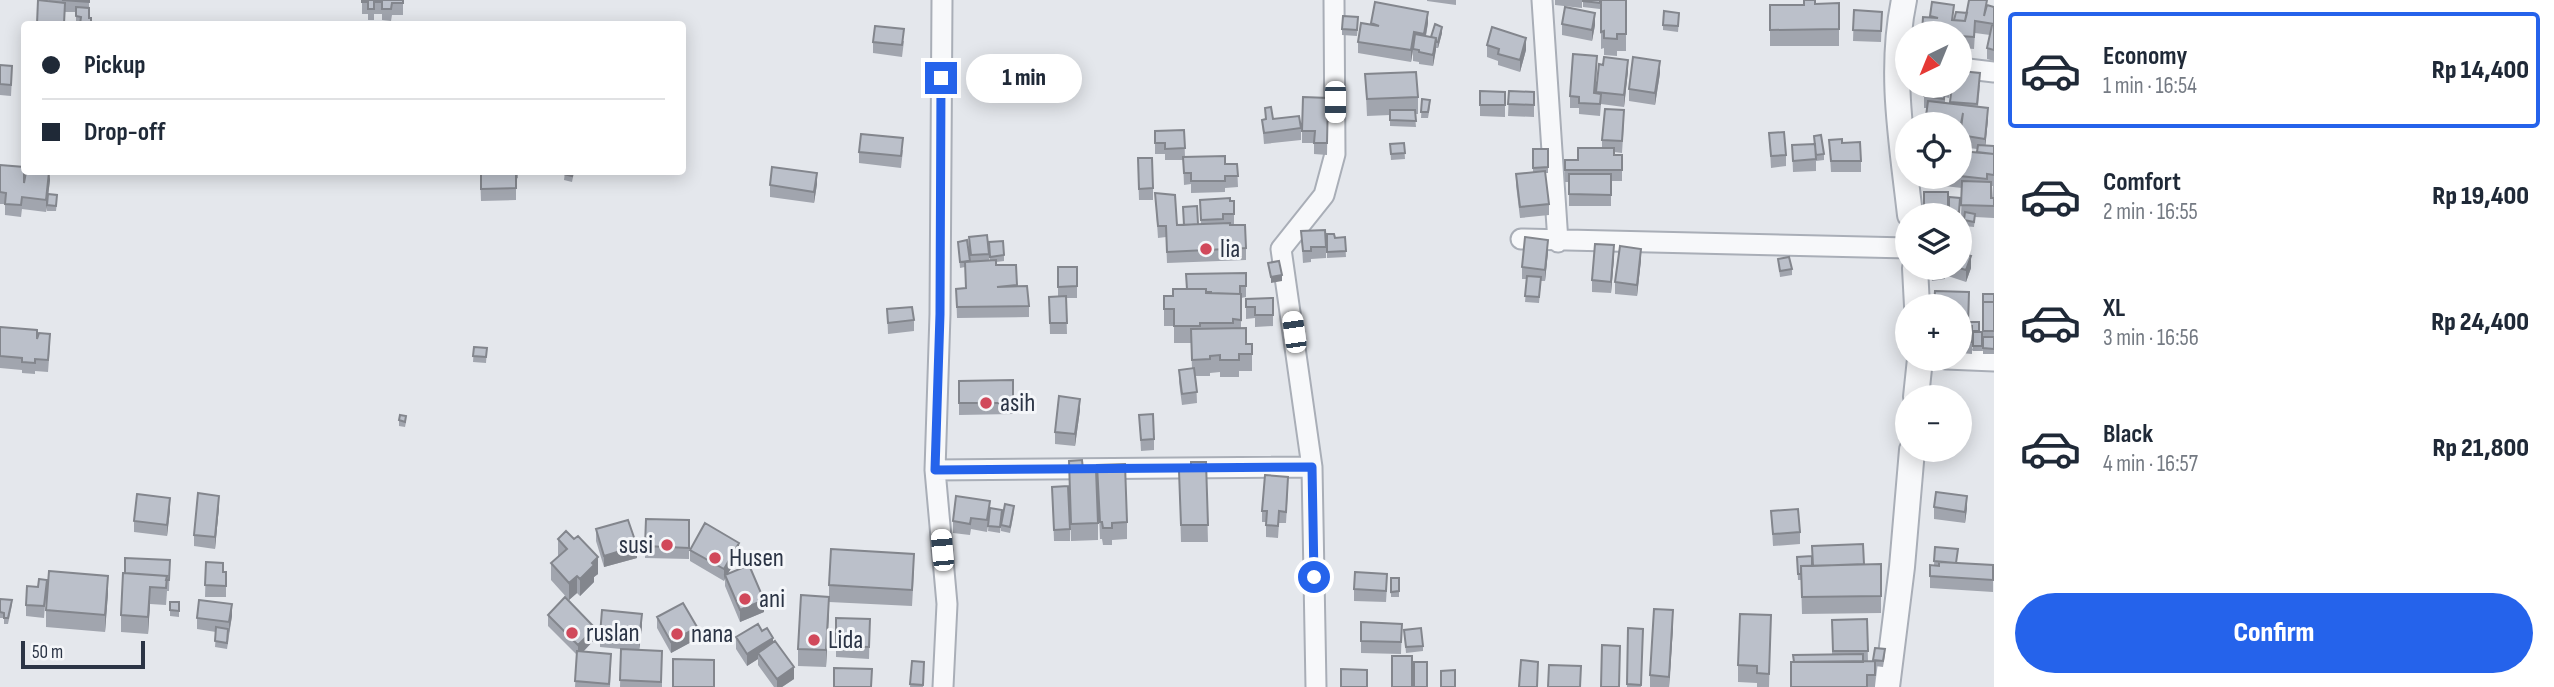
<!DOCTYPE html>
<meta charset="utf-8">
<style>
body{margin:0;font-family:"Sofia Sans Condensed",sans-serif;background:#f2f2f3;color:#1f2937;height:100vh;display:flex;flex-direction:column;font-size:26px;white-space:nowrap}
*{box-sizing:border-box;margin:0}
p{font-size:23px;color:#747a83}
.icon{flex:none;width:38px;height:38px;fill:none;stroke:currentColor;stroke-width:2;stroke-linecap:round;stroke-linejoin:round}
.map{position:relative;flex:1;overflow:hidden}
.sheet{display:flex;flex-direction:column;background:#fff;width:560px}
.sheet>*{flex:none}
.banner{position:absolute;left:21px;top:21px;width:665px;height:154px;border-radius:7px;box-shadow:0 4px 18px #0003;display:grid;align-content:center;height:154px;padding:0 21px;background:#fff}
.needle{width:46px;rotate:223deg}
.controls{position:absolute;left:1895px;top:21px;display:grid;gap:14px}
.controls a{display:grid;place-items:center;width:77px;height:77px;border-radius:50%;background:#fff;box-shadow:0 4px 18px #0003;font-size:35px}
.scale{position:absolute;left:21px;bottom:18px;width:124px;box-sizing:border-box;padding-left:7px;border:4px solid #2b3445;border-top:0;font-size:19px;line-height:24px;white-space:nowrap;color:#2b3445;-webkit-text-stroke:5px #f4f6f9;paint-order:stroke}
.end{position:absolute;width:32px;height:32px;margin:-16px;border:9px solid #2563eb;background:#fff;box-shadow:0 0 0 4px #fff}
.from{border-radius:50%}
.bubble{position:absolute;height:49px;border-radius:24px;background:#fff;box-shadow:0 4px 18px #0003;font-size:23px;font-weight:800;line-height:49px;text-align:center}
.car{position:absolute;width:21px;height:42px;margin:-21px -10px;border-radius:9px;box-shadow:0 0 5px 2px #0007;background:linear-gradient(#fff 24%,#345 0 40%,#fff 0 76%,#345 0 86%,#fff 0)}
.banner b{display:flex;align-items:center;gap:24px;height:66px;font-size:26px}
.banner b+b{border-top:2px solid #e0e1e3}
.banner i{width:18px;height:18px;background:#1f2937}
ul{padding:12px 0 0;list-style:none}
li{display:flex;align-items:center;gap:21px;height:116px;margin:0 14px 10px;padding:0 7px;border:4px solid transparent;border-radius:7px}
li div{flex:1}
li b{display:block;font-size:26px}
li em{font-style:normal;font-weight:800}
li.on{border-color:#2563eb}
li>.icon{width:63px;height:63px;stroke-width:1.5}
.action{display:flex;gap:14px;margin-top:auto;padding:14px 21px}
.action a{flex:1;height:80px;border-radius:42px;background:#2563eb;color:#fff;font-size:28px;font-weight:800;line-height:80px;text-align:center}
main{display:flex;flex:1;min-height:0}
.map>svg:first-child{display:block}
.lines{fill:none;stroke-linecap:round;stroke-linejoin:round}
.minor-casing{stroke:#a9aeb7;stroke-width:23}
.tertiary-casing{stroke:#a9aeb7;stroke-width:28}
.minor{stroke:#f7f8fa;stroke-width:19}
.tertiary{stroke:#f7f8fa;stroke-width:24}
.wall{fill:#a1a5ae;fill-rule:evenodd}
.shaded-wall{fill:#83868d}
.building{fill:#bbc0ca;stroke:#83868d;stroke-width:2}
.route{stroke:#2563eb;stroke-width:9}
.poi-dot{fill:#d1495b;stroke:#f4f6f9;stroke-width:2.5}
.labels{text-anchor:middle;dominant-baseline:central;stroke-width:6;stroke-linejoin:round;paint-order:stroke}
.poi-label{font-size:26px;fill:#2b3445;stroke:#f4f6f9;text-anchor:start}
</style>
<main>
<div class="map">
<svg width="1994" height="687" viewBox="0 0 1994 687">
<rect width="100%" height="100%" fill="#e4e7ec"/>
<g class="lines">
<g class="minor-casing">
<path id="minor" d="M942,0L940,314L935,470L947,604L943,687
M1542,0L1558,242
M1960,68L1994,72
M1521,239L1908,248
M1946,359L1994,361
M935,470L1312,467
M1316,687L1312,467L1281,249L1324,195L1335,154L1334,0"/>
</g>
<g class="tertiary-casing">
<path id="tertiary" d="M1904,0C1889,72 1902,143 1910,215
M1915,268L1917,306
M1916,397L1920,359
M1887,687L1902,567L1912,450"/>
</g>
<use href="#minor" class="minor"/>
<use href="#tertiary" class="tertiary"/>
</g>
<path class="wall" d="M49,0H89V18L81,23L76,22V12H65L64,24H37Z
M362,0H403V15H392L391,21L382,20V14H374V20H368V14H362Z
M1427,0H1456V5L1427,1Z
M1555,0H1582V8L1555,5Z
M1583,0H1601L1600,9L1583,7Z
M1601,0H1626V51H1617V56L1604,55V48L1601,49Z
M1375,2L1428,23L1426,36L1431,37L1442,33L1438,48H1436L1433,66L1419,64V62L1413,61V51L1411,62L1358,53V42L1371,25Z
M1932,2L1954,20L1967,13L1987,6L1994,7V61L1987,59V48L1990,35L1975,33L1974,49L1960,48V33L1930,18Z
M1839,3V46H1770V5Z
M1854,10L1882,12L1881,42L1853,41Z
M1679,19L1678,32L1663,30V25Z
M1358,23L1357,36L1342,35V29Z
M1562,24L1595,25L1592,41L1562,35Z
M904,41L902,57L873,53V42Z
M1487,45L1526,50L1520,72L1498,65V61L1487,57Z
M1599,64L1628,71L1624,107L1601,104L1600,116L1579,114V108H1570V96L1597,68L1595,93H1596Z
M0,65L12,77L11,96L0,95Z
M1660,73L1655,105L1629,101V89Z
M1365,74L1418,97V114H1415L1416,127L1390,126V115L1367,116Z
M1980,85L1978,107L1988,119L1985,146H1994V218L1975,217L1974,227L1964,226L1965,217H1961L1962,188L1944,186V177H1960V151L1977,152V149L1960,147V139V149V124H1926L1927,108H1924V96L1925,86H1951L1949,98L1945,97V103L1950,104L1952,86ZM1991,186H1993L1992,198H1991Z
M1480,91L1505,92V117L1480,116Z
M1509,91L1534,92V117L1508,116Z
M1328,98L1327,155L1314,154V143H1302V131Z
M1422,99L1430,106L1428,118H1421Z
M1265,108L1273,119L1301,128V140L1264,144L1262,120L1265,119Z
M1624,122L1622,153L1614,152V155H1622V181H1611V206H1569V182H1565V160H1578L1602,148V140Z
M1184,130L1185,157L1225,164H1237L1238,187L1225,188V192L1191,193V184L1184,185L1183,160H1165V154H1155V131Z
M1769,133L1786,155V166L1771,168Z
M1814,136L1824,154V160L1816,161V171L1793,172L1792,145L1814,144Z
M1829,140L1842,143L1861,161V172H1831Z
M1404,143L1405,159L1391,160L1390,144Z
M1533,149H1548V173H1545L1549,204V215L1520,218L1516,185V174L1533,172Z
M903,150L901,168L859,163V152Z
M0,165L24,183L50,180L46,212L22,209L21,217L5,215V204H0Z
M1138,170L1153,188V200H1139Z
M480,172H518V178L516,179V200L481,201Z
M565,172H574L572,182L564,180Z
M817,184L814,203L770,197V185Z
M1924,192H1948V215H1924Z
M1155,193L1177,225L1201,224L1200,200L1234,201V225L1246,248V260L1167,263L1166,237L1158,238Z
M1949,197L1960,198L1959,215H1949Z
M57,201L56,211H47V205Z
M1301,231L1326,247V258L1311,259V262L1303,263Z
M1327,234L1335,238L1345,237L1346,257L1327,258Z
M969,237L989,254V261H990L989,248L1004,255V261L996,262V265H1016L1017,286L1029,306V317L957,318L956,289L966,288L965,267L960,268L958,242L970,261Z
M1548,252L1545,281H1541L1539,303L1525,302L1527,279H1522V267Z
M1614,257L1611,293L1592,292V280Z
M1778,259L1792,269V275L1780,277Z
M1641,260L1637,296L1615,294V282Z
M1058,267H1077V298H1066L1067,334H1050L1049,297H1058Z
M1930,268H1945V279L1932,281Z
M1945,268H1971L1966,282L1945,275Z
M1246,273V297L1241,298V328L1246,344H1252V371H1239V377H1220V372L1210,373V376H1196L1197,403L1182,405L1179,382V370L1192,368L1191,343H1174V326H1164V296H1173L1186,289Z
M1983,294H1994V354H1983Z
M1273,298V326L1255,327V318L1246,319V299Z
M1960,306L1968,326L1979,322V332H1982V351H1973L1972,337V354L1960,353Z
M887,309L914,320V331L888,334Z
M0,327L37,337L50,346L48,372L35,371V374L22,373V370L0,368Z
M474,347L487,348L486,363L473,362Z
M1013,380V414L959,415V381Z
M1080,410L1075,446L1055,444V432Z
M1139,415L1154,439V450L1141,451Z
M399,420L406,422L405,427L399,426Z
M1069,461L1083,469L1098,523V540L1071,541Z
M1206,462L1208,542H1181L1179,471L1191,470Z
M1097,465L1127,522V539L1112,540V545H1103L1102,539H1100Z
M1052,487L1070,529V541H1054Z
M1288,489L1286,523H1279L1278,538L1266,537V522H1262V511Z
M219,507L215,549L194,546V535Z
M1934,507L1967,508L1965,523L1934,519Z
M990,509L1002,515L1000,533L988,531L989,519L987,532L971,529L970,535L953,533V521Z
M170,510L167,536L134,532V521Z
M1771,511L1800,532V544L1773,546Z
M1014,512L1010,533L1001,531V525Z
M646,519L689,520V559L645,558Z
M596,529L637,558L604,567L596,541Z
M558,539L598,574L594,577V582L580,596L577,593L569,600L551,580V563L558,557Z
M1935,547L1957,563L1993,565V592L1930,588V565H1934Z
M690,550L739,555L728,573L764,612L740,622L725,586V579L724,581L690,561Z
M1797,557L1812,566L1881,564V613L1802,614L1801,580H1798Z
M170,560L169,591H167L166,605L150,604L148,634L121,632V615Z
M206,562L223,572H226V597H205Z
M914,571L912,606L829,602L826,667L798,666V649L829,597V585Z
M1391,578H1399V597H1391Z
M47,580L44,618L26,616V605L38,587Z
M1387,586L1386,602L1354,601V589Z
M108,593L105,632L46,627V610Z
M0,599L12,605L8,624H4V618H0Z
M170,602H179V617L170,616Z
M548,615L595,639L583,652L611,665L610,687H575L577,655L548,626Z
M1771,615L1769,687H1757V683L1738,682V665Z
M232,616L227,649L215,647L216,632L197,629V618Z
M657,617L697,639L671,653L657,628Z
M836,618L870,619L869,659L836,657Z
M1867,619L1868,662H1873L1875,648L1885,655L1883,667L1875,666V687H1791L1793,662L1832,654V620Z
M1361,622L1402,624L1401,654L1361,653Z
M642,626L639,650L662,651V687H620L621,649L600,647V635Z
M1673,627L1669,687H1650V675Z
M1628,628L1643,629L1641,687H1627Z
M1404,630L1423,646V651L1406,653Z
M762,631L773,642L794,679L782,687H774L758,665V659L747,666L736,649V637Z
M912,661L924,662L923,687H910Z"/>
<path class="shaded-wall" d="M1428,12V23L1424,45V34Z
M1595,13V25L1592,41V30Z
M1442,27V33L1438,48V42Z
M1414,32V43L1411,62V50Z
M1436,38V50L1433,66V55Z
M1526,38V50L1520,72V60Z
M1628,60V71L1624,107V95Z
M1660,61V73L1655,105V93Z
M1988,108V119L1985,150V139Z
M50,172V180L46,212V200Z
M817,173V184L814,203V192Z
M1548,240V252L1545,281V270Z
M1614,245V257L1611,293V282Z
M1641,249V260L1637,296V285Z
M1971,256V268L1966,282V270Z
M1282,275V281L1271,283V277Z
M1080,399V410L1075,446V434Z
M219,496V507L215,549V537Z
M1967,496V508L1965,523V512Z
M170,498V510L167,536V525Z
M739,543V555L726,577L725,575L724,581V569Z
M637,546V558L604,567V556Z
M598,557V574L594,577V582L580,596V579L592,563Z
M108,576V593L105,632V615Z
M577,576V593L569,600V583Z
M150,587V604L148,634V617Z
M829,597V614L826,667V650Z
M764,600V612L740,622V610Z
M232,604V616L229,633V622Z
M1673,610V627L1669,687V677Z
M642,614V626L639,651V640Z
M697,627V639L671,653V642Z
M595,628V639L578,657V645Z
M773,638V650L758,653V659L747,666V654Z
M794,667V679L782,687H777V679Z"/>
<path class="building" d="M38,0L65,3L64,24H37Z
M62,0H89V2Z
M362,0H403V3H392L391,9H382V2H374V9H368V2H362Z
M1583,0H1600V3L1583,1Z
M1601,0H1626V34H1617V39L1604,38V31L1601,32Z
M1804,0H1815V4L1839,3V29L1770,30V5H1804Z
M1969,0H1987L1984,16L1987,5L1994,7V24L1975,21L1974,37L1960,36V33H1922L1923,17L1938,18L1930,16L1932,2L1954,5L1952,20L1965,21Z
M1375,2L1428,12L1424,34L1414,32L1411,50L1358,42L1361,23L1379,26L1371,23Z
M76,7L89,8V18H91V24H80L81,17L76,16Z
M1565,7L1595,13L1592,30L1562,24Z
M1854,10L1882,12L1881,31L1853,30Z
M1664,11L1679,13L1678,26L1663,25Z
M1956,12L1967,13L1965,21L1954,20Z
M1343,16L1358,17L1357,30L1342,29Z
M1435,24L1442,27L1438,42H1436V38L1431,37Z
M1992,25H1994V50L1987,48Z
M875,26L904,29L902,45L873,42Z
M1492,27L1526,38L1520,60L1498,54L1499,49L1487,45Z
M1415,34L1436,38L1433,55L1419,52V50L1413,49Z
M1573,54L1597,56L1594,93L1601,94L1600,104L1579,103V97L1570,96Z
M1604,57L1628,60L1624,95L1596,92L1599,64L1603,65Z
M1633,57L1660,61L1655,93L1629,89Z
M0,65L12,66L11,85L0,84Z
M1960,71L1980,73L1977,104L1950,102L1952,86H1960Z
M1416,72L1418,97L1367,99L1365,74Z
M1925,86H1942L1941,88L1945,89L1944,99L1924,96Z
M1480,91L1505,92V105H1480Z
M1509,91L1534,92V105L1508,104Z
M1303,97L1328,98L1327,143H1314L1315,131H1302Z
M1422,99L1430,100L1428,112H1421Z
M1928,101L1988,108L1985,139L1960,135L1963,113L1960,129V124H1932V117L1926,116Z
M1271,107L1273,119L1299,116L1301,128L1264,133L1262,120L1266,119L1265,108Z
M1605,109L1624,110L1622,141L1602,140Z
M1390,110H1415L1416,121L1390,120Z
M1184,130L1185,148L1165,149V143H1155V131Z
M1784,132L1786,155L1771,156L1769,133Z
M861,134L903,138L901,156L859,152Z
M1821,135L1824,154L1816,155L1814,136Z
M1842,139V143L1860,142L1861,161H1831L1829,140Z
M1404,143L1405,153L1391,154L1390,144Z
M1815,144L1816,159L1793,161L1792,145Z
M1978,145L1994,146V154L1977,152Z
M1578,148H1614V155H1622V170H1565V160H1578Z
M1533,149H1548V167L1533,168Z
M1960,151L1994,154V175L1987,174V179L1960,176Z
M1225,156V164H1237L1238,176H1225V181H1191V173H1184L1183,157Z
M1138,158H1152L1153,188L1139,189Z
M0,165L24,167V183L26,172H49L46,200L22,197L21,205L5,204L6,193L0,192Z
M772,167L817,173L814,192L770,185Z
M1545,171L1549,204L1520,207L1516,174Z
M516,172V188L481,189V173Z
M565,172H573L572,176L564,174Z
M1569,174H1611V195L1569,194Z
M1962,181L1991,182V198H1994V206L1961,205Z
M1924,192H1948V208H1924Z
M1155,193L1175,195L1177,225L1230,223V225H1245L1246,248L1167,252L1166,226H1158Z
M48,194L57,195L56,206L47,205Z
M1949,197L1960,198L1959,212H1949Z
M1230,198V201H1234V214H1223V219L1201,220L1200,200Z
M1197,206L1198,224L1184,225L1183,207Z
M1965,212L1975,214L1974,222L1964,220Z
M1325,230L1326,247H1311V251H1303L1301,231Z
M1327,234H1334L1335,238L1345,237L1346,251L1327,252Z
M987,235L989,254L971,255L969,237Z
M1525,237L1548,240L1545,270L1522,267Z
M967,240L970,261L960,262L958,242Z
M1003,241L1004,255L990,257L989,242Z
M1595,244L1614,245L1611,282L1592,280Z
M1620,246L1641,249L1637,285L1615,282Z
M1960,253L1971,256L1966,270L1959,268Z
M1789,257L1792,269L1780,271L1778,259Z
M996,260V265H1016L1017,285L997,287L1027,286L1029,306L957,307L956,289L966,288L965,262Z
M1279,261L1282,275L1271,277L1268,263Z
M1058,267H1077V286L1058,287Z
M1931,268H1945V273L1932,275Z
M1246,273V286H1240V294L1211,293V292H1206V289H1187L1186,274Z
M1527,276L1541,277L1539,297L1525,296Z
M1173,289H1206V293L1241,294V320L1233,319V323H1200V326H1174V309H1164V296H1173Z
M1935,291L1969,292L1968,326H1972V342H1960V306H1934Z
M1983,294H1994V302H1983V307Z
M1066,296L1067,323H1050L1049,297Z
M1273,298V315H1255V307H1246V299Z
M1983,302H1994V331H1983Z
M912,307L914,320L888,323L887,309Z
M1969,322H1979V331H1972V326H1969Z
M0,327L37,330V339L39,333L50,334L48,360L35,359V363L22,362V358L0,356Z
M1246,328V344H1252V354H1239V360H1220V355L1210,356V359L1192,360L1191,329Z
M1973,332H1982V346H1973Z
M1983,337H1994V349L1983,348Z
M474,347L487,348L486,357L473,356Z
M1194,368L1197,392L1182,394L1179,370Z
M1013,380V403H959V381Z
M1948,390L1949,397H1938L1937,392Z
M1059,396L1080,399L1075,434L1055,432Z
M1153,414L1154,439L1141,440L1139,415Z
M400,415L406,416L405,422L399,420Z
M1082,460L1083,469H1096L1098,523L1071,524L1069,461Z
M1191,462H1206L1208,525H1181L1179,471L1191,470Z
M1125,464L1127,522L1112,523V528H1103L1102,522H1100L1097,465Z
M1265,475L1288,477L1286,512L1279,511L1278,526L1266,525L1267,511H1262Z
M1068,486L1070,529L1054,530L1052,487Z
M1936,492L1967,496L1965,512L1934,507Z
M198,493L219,496L215,537L194,535Z
M137,494L170,498L167,525L134,521Z
M956,496L990,501L987,520L971,518L970,524L953,521Z
M1005,504L1014,506L1010,527L1001,525Z
M990,508L1002,510L1000,527L988,526Z
M1798,509L1800,532L1773,534L1771,511Z
M646,519L689,520V548L645,546Z
M628,520L637,546L604,556L596,529Z
M705,523L739,543L724,569L690,550Z
M566,531L574,539L578,536L598,557L592,563L594,565L580,579L577,576L569,583L551,563L567,549L558,539Z
M1863,544L1864,564L1813,566L1812,546Z
M1935,547L1958,549L1956,563L1934,561Z
M831,549L914,554L912,590L829,585Z
M1812,556V566H1801V574H1798L1797,557Z
M125,558L170,560L169,580H166L167,576L125,573Z
M206,562L223,563V572H226V586L205,585Z
M1939,562L1993,565V580L1930,576V565L1939,566Z
M1881,564V596L1802,597L1801,566Z
M749,565L764,600L740,610L725,575Z
M49,571L108,576L105,615L46,610Z
M1355,572L1387,574L1386,591L1354,589Z
M123,573L167,576L166,588L150,587L148,617L121,615Z
M1391,578H1399V591L1391,592Z
M39,579L47,580L44,606L26,605L27,586L38,587Z
M801,595L829,597L826,650L798,649Z
M565,597L595,628L578,645L548,615Z
M0,599L12,600L8,618H4V613L0,612Z
M199,600L232,604L229,622L197,618Z
M170,602H179V611L170,610Z
M683,603L697,627L671,642L657,617Z
M1654,609L1673,610L1669,677L1650,675Z
M602,610L642,614L639,640L600,635Z
M1740,614L1771,615L1769,674L1757,673V666L1738,665Z
M836,618L870,619L869,647L836,646Z
M1867,619L1868,651H1833L1832,620Z
M1361,622L1402,624L1401,642L1361,641Z
M758,624L762,631L767,628L773,638L747,654L736,637Z
M216,627L228,629L227,643L215,641Z
M1421,628L1423,646L1406,647L1404,630Z
M1628,628L1643,629L1641,685L1627,684Z
M775,641L794,667L777,679L758,653Z
M1602,645L1620,646L1619,687H1601Z
M1875,648L1885,649L1883,661L1873,660Z
M621,649L662,651L661,682L620,680Z
M577,651L611,654L609,684L575,681Z
M1863,654V662H1794L1793,655Z
M1392,656H1412V687H1392Z
M673,659L714,660V687H673Z
M1521,660L1538,662L1537,687H1519Z
M912,661L924,662L923,685L910,684Z
M1875,661V675H1867V687H1791V662Z
M1414,662H1427V687H1414Z
M1549,665L1581,666L1580,687H1548Z
M834,668L872,669L871,687H834Z
M1341,669L1367,670V687H1341Z
M1455,670V687H1441V671Z"/>
<g class="lines">
<path class="route" d="M941,78L940,314L935,470L1312,467L1314,577"/>
</g>
<g class="poi-dot">
<circle cx="1206" cy="249" r="7"/>
<circle cx="986" cy="403" r="7"/>
<circle cx="667" cy="545" r="7"/>
<circle cx="715" cy="558" r="7"/>
<circle cx="745" cy="599" r="7"/>
<circle cx="572" cy="633" r="7"/>
<circle cx="677" cy="634" r="7"/>
<circle cx="814" cy="640" r="7"/>
</g>
<g class="labels">
<g class="poi-label">
<text x="1220" y="249">lia</text>
<text x="1000" y="403">asih</text>
<text x="653" y="545" text-anchor="end">susi</text>
<text x="729" y="558">Husen</text>
<text x="759" y="599">ani</text>
<text x="586" y="633">ruslan</text>
<text x="691" y="634">nana</text>
<text x="828" y="640">Lida</text>
</g>
</g>
</svg>
<div class="controls">
<a><svg class="needle" viewBox="-14 -14 28 28"><path d="M0-13l5 13h-10z" fill="#e53935"/><path d="M0 13l5-13h-10z" fill="#747a83"/></svg></a>
<a><svg class="icon" aria-label="locate" viewBox="0 0 24 24"><circle cx="12" cy="12" r="6"/><path d="M12 2v4M12 18v4M2 12h4M18 12h4"/></svg></a>
<a><svg class="icon" aria-label="layers" viewBox="0 0 24 24"><path d="M12 4l9 5-9 5-9-5zM3 14l9 5 9-5"/></svg></a>
<a>+</a>
<a>−</a>
</div>
<div class="scale">50 m</div>
<i class="end from" style="left:1314px;top:577px"></i>
<i class="end" style="left:941px;top:78px"></i>
<div class="bubble" style="left:966px;top:54px;width:116px">1 min</div>
<i class="car" style="left:1335px;top:102px;rotate:180deg"></i>
<i class="car" style="left:1294px;top:332px;rotate:352deg"></i>
<i class="car" style="left:942px;top:550px;rotate:355deg"></i>
<div class="banner">
<b><i class="from"></i>Pickup</b>
<b><i></i>Drop-off</b>
</div>
</div>
<section class="sheet">
<ul>
<li class="on"><svg class="icon" aria-label="car" viewBox="0 0 24 24"><path d="M5 17H2v-5l4-1 3-4h7l3 4 3 1v5h-3M9 17h6M6 11h13"/><circle cx="7" cy="17" r="2"/><circle cx="17" cy="17" r="2"/></svg><div><b>Economy</b><p>1 min · 16:54</p></div><em>Rp 14,400</em></li>
<li><svg class="icon" aria-label="car" viewBox="0 0 24 24"><path d="M5 17H2v-5l4-1 3-4h7l3 4 3 1v5h-3M9 17h6M6 11h13"/><circle cx="7" cy="17" r="2"/><circle cx="17" cy="17" r="2"/></svg><div><b>Comfort</b><p>2 min · 16:55</p></div><em>Rp 19,400</em></li>
<li><svg class="icon" aria-label="car" viewBox="0 0 24 24"><path d="M5 17H2v-5l4-1 3-4h7l3 4 3 1v5h-3M9 17h6M6 11h13"/><circle cx="7" cy="17" r="2"/><circle cx="17" cy="17" r="2"/></svg><div><b>XL</b><p>3 min · 16:56</p></div><em>Rp 24,400</em></li>
<li><svg class="icon" aria-label="car" viewBox="0 0 24 24"><path d="M5 17H2v-5l4-1 3-4h7l3 4 3 1v5h-3M9 17h6M6 11h13"/><circle cx="7" cy="17" r="2"/><circle cx="17" cy="17" r="2"/></svg><div><b>Black</b><p>4 min · 16:57</p></div><em>Rp 21,800</em></li>
</ul>
<div class="action"><a>Confirm</a></div>
</section>
</main>
